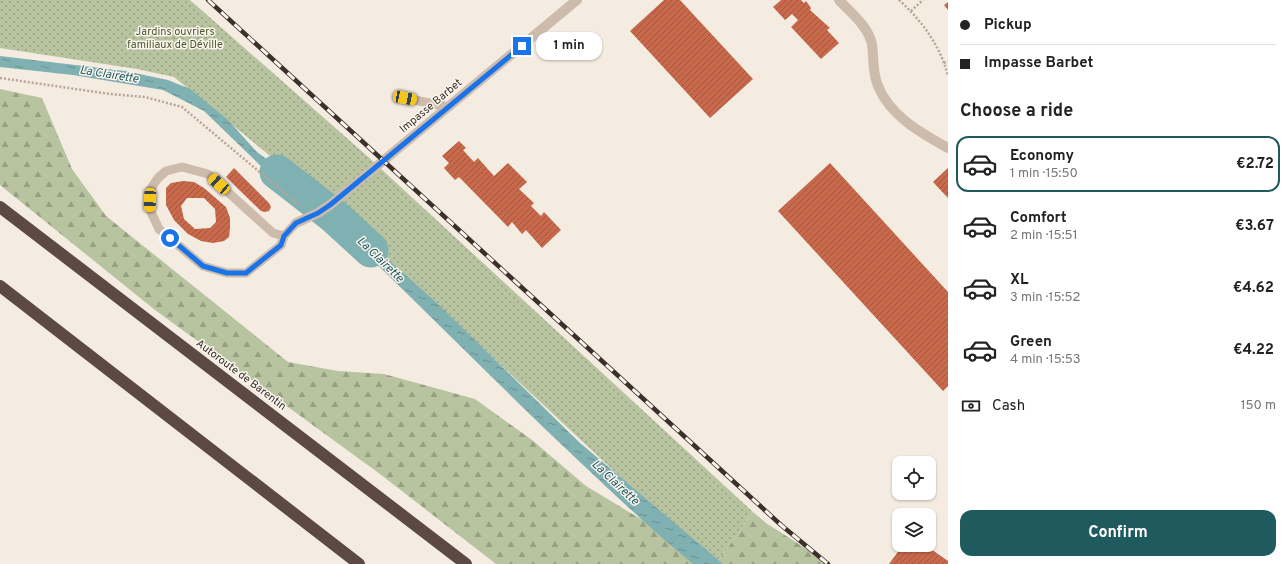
<!DOCTYPE html>
<meta charset="utf-8">
<style>
body{margin:0;font-family:Overpass,sans-serif;background:#f6f6f6;color:#222;height:100vh;display:flex;flex-direction:column;font-size:15px;white-space:nowrap}
*{box-sizing:border-box;margin:0}
p{font-size:13px;color:#767676}
.icon{flex:none;width:22px;height:22px;fill:none;stroke:currentColor;stroke-width:2;stroke-linecap:round;stroke-linejoin:round}
.map{position:relative;flex:1;overflow:hidden}
.details{display:flex;flex-direction:column;background:#fff;width:340px}
.details>*{flex:none}
.hud{display:grid;align-content:center;height:88px;padding:0 12px;background:#fff}
.tools{position:absolute;left:892px;top:456px;display:grid;gap:8px}
.tools a{display:grid;place-items:center;width:44px;height:44px;border-radius:8px;background:#fff;box-shadow:0 1px 3px #0004;font-size:20px}
.end{position:absolute;width:18px;height:18px;margin:-9px;border:5px solid #1a73e8;background:#fff;box-shadow:0 0 0 2px #fff}
.from{border-radius:50%}
.bubble{position:absolute;height:28px;border-radius:12px;background:#fff;box-shadow:0 1px 3px #0004;font-size:13px;font-weight:700;line-height:28px;text-align:center}
.car{position:absolute;width:12px;height:24px;margin:-12px -6px;border-radius:5px;box-shadow:0 0 3px 1px #0007;background:linear-gradient(#f5c518 24%,#345 0 40%,#f5c518 0 76%,#345 0 86%,#f5c518 0)}
.hud b{display:flex;align-items:center;gap:14px;height:38px;font-size:15px}
.hud b+b{border-top:1px solid #e0e0e0}
.hud i{width:10px;height:10px;background:#222}
ul{padding:0;list-style:none}
li{display:flex;align-items:center;gap:12px;height:56px;margin:0 8px 6px;padding:0 4px;border:2px solid transparent;border-radius:12px}
li div{flex:1}
li b{display:block;font-size:15px}
li em{font-style:normal;font-weight:700}
li.active{border-color:#1f5a5e}
li>.icon{width:36px;height:36px;stroke-width:1.5}
h2{padding:0 12px;font-size:18px;line-height:48px}
.pay{display:flex;align-items:center;gap:10px;height:44px;padding:0 12px;font-size:15px}
.pay p{margin-inline-start:auto}
.button{display:flex;gap:8px;margin-top:auto;padding:8px 12px}
.button a{flex:1;height:46px;border-radius:12px;background:#1f5a5e;color:#fff;font-size:16px;font-weight:700;line-height:46px;text-align:center}
main{display:flex;flex:1;min-height:0}
.map>svg:first-child{display:block}
.forest{fill:url(#forest-firs)}
.garden{fill:url(#garden-dots)}
.water{fill:url(#water-ripples)}
.lines{fill:none;stroke-linecap:round;stroke-linejoin:round}
.river{stroke:#7fb0b2;stroke-width:35}
.building{fill:url(#building-hatch);fill-rule:evenodd}
.path{stroke:#b9a596;stroke-width:2.5;stroke-dasharray:2 2;stroke-linecap:butt}
.service{stroke:#cdbbac;stroke-width:9}
.minor{stroke:#cdbbac;stroke-width:10}
.motorway{stroke:#5c4a42;stroke-width:12}
.rail-casing{stroke:#3b302b;stroke-width:4.5}
.rail{stroke:#fbf5ee;stroke-width:3;stroke-dasharray:9;stroke-linecap:butt}
.route{stroke:#1a73e8;stroke-width:5}
.labels{text-anchor:middle;dominant-baseline:central;stroke-width:3;stroke-linejoin:round;paint-order:stroke}
.park-label{font-size:11px;fill:#4a5a2e;stroke:#fbf5ee}
.street-label{font-size:11px;fill:#3b302b;stroke:#fbf5ee}
.water-label{font-size:12px;font-style:italic;fill:#1f5a5e;stroke:#fbf5ee}
</style>
<main>
<div class="map">
<svg width="948" height="564" viewBox="0 0 948 564">
<defs>
<pattern id="forest-firs" width="22" height="20" patternUnits="userSpaceOnUse"><rect width="22" height="20" fill="#b8c4a0"/><path d="M5 1l3.5 6h-7zM16 11l3.5 6h-7z" fill="#97a083"/></pattern>
<pattern id="garden-dots" width="8" height="8" patternUnits="userSpaceOnUse"><rect width="8" height="8" fill="#b8c4a0"/><path d="M2 2h.1M6 6h.1" fill="none" stroke="#97a083" stroke-width="1.8" stroke-linecap="round"/></pattern>
<pattern id="water-ripples" width="26" height="14" patternUnits="userSpaceOnUse"><rect width="26" height="14" fill="#7fb0b2"/><path d="M2 4q2-2 4 0t4 0M15 11q2-2 4 0t4 0" fill="none" stroke="#699091"/></pattern>
<pattern id="building-hatch" width="6" height="6" patternUnits="userSpaceOnUse"><rect width="6" height="6" fill="#c8694b"/><path d="M-1 1l2-2M0 6l6-6M5 7l2-2" fill="none" stroke="#a4573f"/></pattern>
</defs>
<rect width="100%" height="100%" fill="#f4ebe1"/>
<path class="forest" d="M0,89L42,98L72,169L106,216L288,362L338,371L384,374L475,399L532,440L586,486L639,518L718,561L753,512L766,523L830,564H496L380,474L155,310L0,185Z"/>
<path class="garden" d="M0,0H190L366,155L753,512L718,561L631,487L330,205L174,77L137,69L0,48Z"/>
<path class="water" d="M0,56L125,71L168,80L190,89L228,120L257,152L317,197L312,204L266,171L204,111L163,90L73,75L0,67Z
M338,214L439,305L579,442L723,564H693C654,532 617,497 581,463C496,383 415,300 331,220Z"/>
<g class="lines">
<path class="river" d="M277,172L335,217L371,250"/>
</g>
<path class="building" d="M664,0H680L753,79L710,118L630,31Z
M781,0H801L804,3L806,1L811,8L810,10L830,28L827,30L839,43L821,59L791,27L798,20L792,14L785,20L773,7Z
M948,2V10L944,5Z
M459,141L466,148L463,150L474,162L478,158L494,176L508,163L527,182L519,189L534,203L531,206L541,216L544,212L561,230L542,248L526,230L522,234L512,222L508,227L459,177L455,180L444,168L449,163L442,156Z
M830,163L948,292V386L943,391L778,211Z
M234,168L269,203L271,207L269,211L265,212L261,211L226,177Z
M948,168V198L933,182Z
M183,181L194,182L204,188L226,207L230,218V228L229,237L224,241L213,243L201,241L188,234L174,220L166,205V188L171,183ZM187,198H204L215,209L216,222L210,228L195,229L184,219L181,206Z
M903,545H925L948,561V564H889Z"/>
<g class="lines">
<path class="path" d="M899,0C922,21 940,45 948,76
M911,11L923,0
M944,63L948,61
M0,78L110,94L145,97L182,107L299,205"/>
<path class="service" d="M405,98L449,107
M284,236L273,233L208,174L182,167L166,171L158,178L150,190V210L159,229L203,266L227,273H246L281,245L284,236L296,223"/>
<path class="minor" d="M839,0C851,13 868,26 872,44C874,58 872,72 878,86C890,116 921,133 948,148
M296,223L318,213L330,205L577,0"/>
<path class="motorway" d="M0,207L466,564
M0,286L359,564"/>
<g class="rail-casing">
<path id="rail" d="M208,0L781,525L828,564"/>
</g>
<use href="#rail" class="rail"/>
</g>
<g class="lines">
<path class="route" d="M170,238L203,266L227,273H246L281,245L284,236L296,223L318,213L330,205L522,46"/>
</g>
<g class="labels">
<g class="park-label">
<text x="175" y="32">Jardins ouvriers<tspan x="175" dy="13">familiaux de Déville</tspan></text>
</g>
<g class="street-label">
<text transform="translate(431 106) rotate(-40)">Impasse Barbet</text>
<text transform="translate(241 375) rotate(37)">Autoroute de Barentin</text>
</g>
<g class="water-label">
<text transform="translate(109 75) rotate(9)">La Clairette</text>
<text transform="translate(380 260) rotate(44)">La Clairette</text>
<text transform="translate(615 483) rotate(43)">La Clairette</text>
</g>
</g>
</svg>
<div class="tools">
<a><svg class="icon" aria-label="locate" viewBox="0 0 24 24"><circle cx="12" cy="12" r="6"/><path d="M12 2v4M12 18v4M2 12h4M18 12h4"/></svg></a>
<a><svg class="icon" aria-label="layers" viewBox="0 0 24 24"><path d="M12 4l9 5-9 5-9-5zM3 14l9 5 9-5"/></svg></a>
</div>
<i class="end from" style="left:170px;top:238px"></i>
<i class="end" style="left:522px;top:46px"></i>
<div class="bubble" style="left:536px;top:32px;width:66px">1 min</div>
<i class="car" style="left:405px;top:98px;rotate:101deg"></i>
<i class="car" style="left:219px;top:184px;rotate:312deg"></i>
<i class="car" style="left:150px;top:200px;rotate:182deg"></i>
</div>
<section class="details">
<div class="hud">
<b><i class="from"></i>Pickup</b>
<b><i></i>Impasse Barbet</b>
</div>
<h2>Choose a ride</h2>
<ul>
<li class="active"><svg class="icon" aria-label="car" viewBox="0 0 24 24"><path d="M5 17H2v-5l4-1 3-4h7l3 4 3 1v5h-3M9 17h6M6 11h13"/><circle cx="7" cy="17" r="2"/><circle cx="17" cy="17" r="2"/></svg><div><b>Economy</b><p>1 min · 15:50</p></div><em>€2.72</em></li>
<li><svg class="icon" aria-label="car" viewBox="0 0 24 24"><path d="M5 17H2v-5l4-1 3-4h7l3 4 3 1v5h-3M9 17h6M6 11h13"/><circle cx="7" cy="17" r="2"/><circle cx="17" cy="17" r="2"/></svg><div><b>Comfort</b><p>2 min · 15:51</p></div><em>€3.67</em></li>
<li><svg class="icon" aria-label="car" viewBox="0 0 24 24"><path d="M5 17H2v-5l4-1 3-4h7l3 4 3 1v5h-3M9 17h6M6 11h13"/><circle cx="7" cy="17" r="2"/><circle cx="17" cy="17" r="2"/></svg><div><b>XL</b><p>3 min · 15:52</p></div><em>€4.62</em></li>
<li><svg class="icon" aria-label="car" viewBox="0 0 24 24"><path d="M5 17H2v-5l4-1 3-4h7l3 4 3 1v5h-3M9 17h6M6 11h13"/><circle cx="7" cy="17" r="2"/><circle cx="17" cy="17" r="2"/></svg><div><b>Green</b><p>4 min · 15:53</p></div><em>€4.22</em></li>
</ul>
<div class="pay"><svg class="icon" aria-label="cash" viewBox="0 0 24 24"><path d="M3 7h18v10H3z"/><circle cx="12" cy="12" r="2"/></svg>Cash<p>150 m</p></div>
<div class="button"><a>Confirm</a></div>
</section>
</main>
